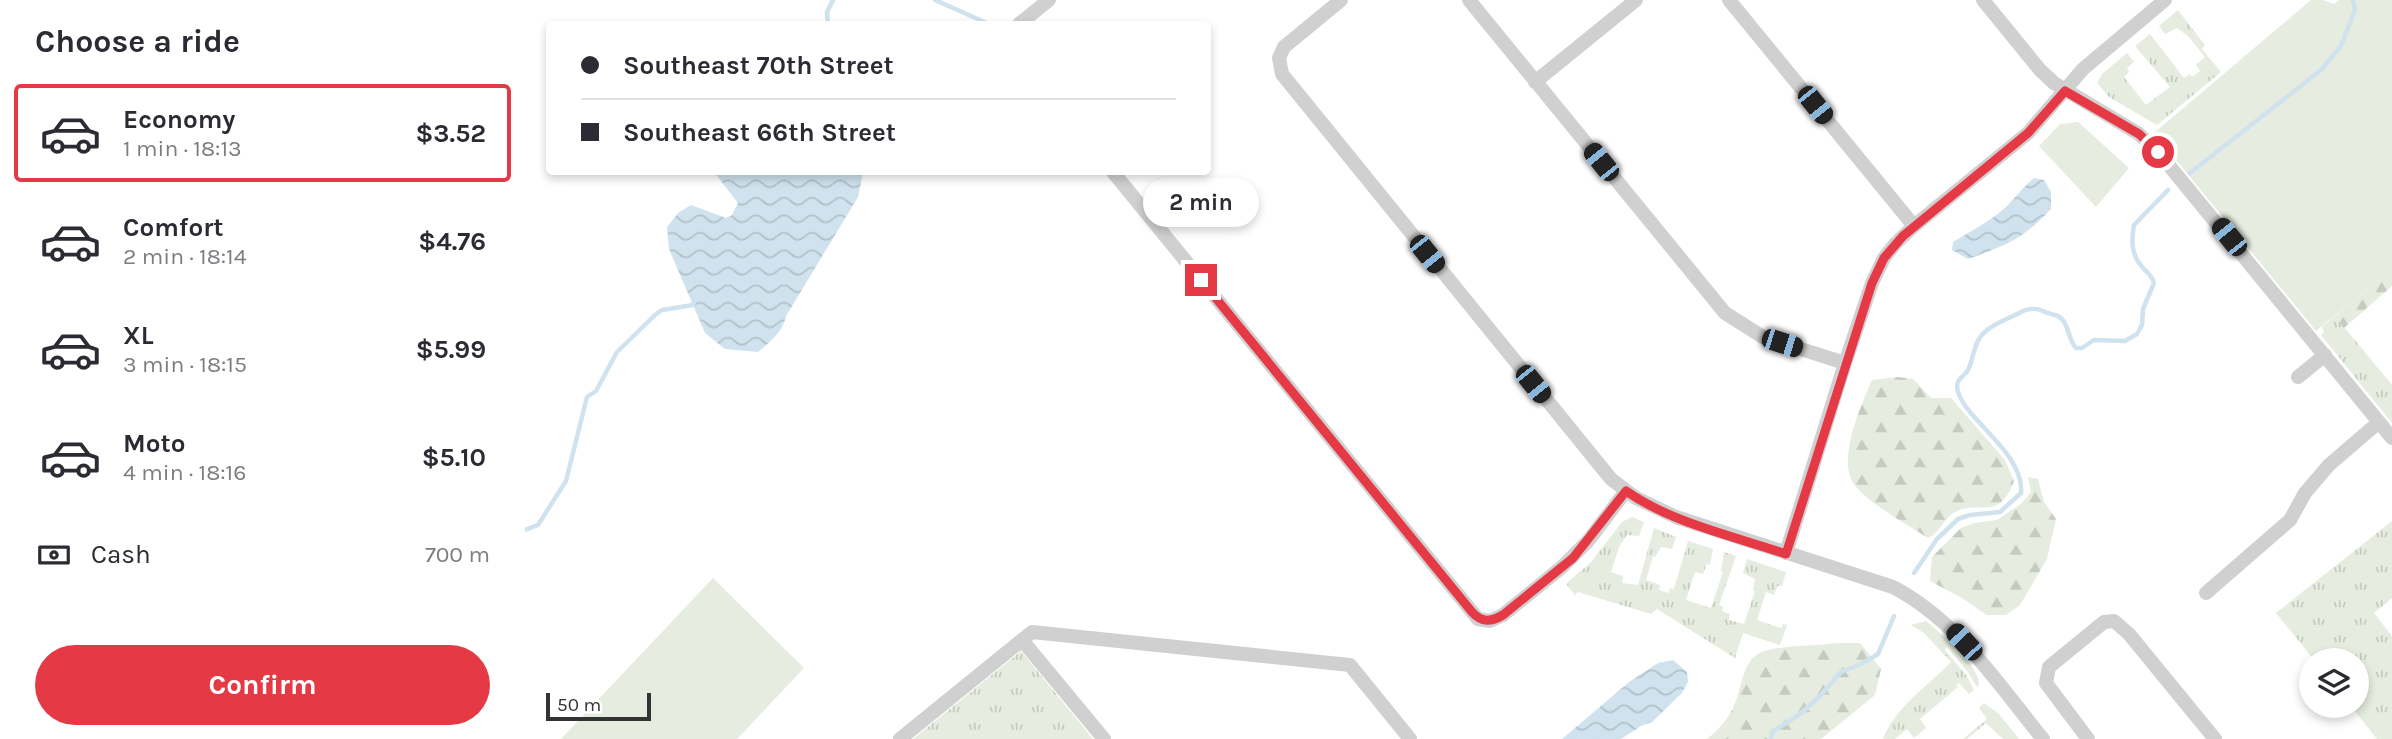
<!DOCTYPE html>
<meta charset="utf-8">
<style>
body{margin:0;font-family:Karla,sans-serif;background:#f2f2f3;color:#2b2b33;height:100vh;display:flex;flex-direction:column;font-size:26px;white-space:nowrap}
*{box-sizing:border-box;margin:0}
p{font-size:23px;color:#7c7c81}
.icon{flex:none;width:38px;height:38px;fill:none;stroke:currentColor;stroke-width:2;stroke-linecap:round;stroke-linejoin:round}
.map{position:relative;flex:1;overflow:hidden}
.drawer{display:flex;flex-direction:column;background:#fff;width:525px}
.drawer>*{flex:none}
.top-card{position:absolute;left:21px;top:21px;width:665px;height:154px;border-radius:7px;box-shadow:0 4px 10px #0003;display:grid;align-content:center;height:154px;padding:0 35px;background:#fff}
.fabs{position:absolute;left:1774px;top:648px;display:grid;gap:14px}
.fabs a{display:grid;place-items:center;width:70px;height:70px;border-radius:50%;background:#fff;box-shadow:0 4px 10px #0003;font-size:35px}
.scale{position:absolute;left:21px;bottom:18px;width:105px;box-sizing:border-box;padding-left:7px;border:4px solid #333;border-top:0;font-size:19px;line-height:24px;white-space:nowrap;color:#333;-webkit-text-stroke:5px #fff;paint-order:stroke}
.end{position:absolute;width:32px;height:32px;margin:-16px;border:9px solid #e63946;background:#fff;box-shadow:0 0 0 4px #fff}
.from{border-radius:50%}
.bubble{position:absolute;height:49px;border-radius:24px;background:#fff;box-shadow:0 4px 10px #0003;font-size:23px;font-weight:700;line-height:49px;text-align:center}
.car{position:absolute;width:21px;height:42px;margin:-21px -10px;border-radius:9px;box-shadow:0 0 5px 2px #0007;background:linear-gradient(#222 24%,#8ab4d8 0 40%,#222 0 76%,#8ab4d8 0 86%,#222 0)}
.top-card b{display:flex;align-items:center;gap:24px;height:66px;font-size:26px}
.top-card b+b{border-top:2px solid #e1e1e2}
.top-card i{width:18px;height:18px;background:#2b2b33}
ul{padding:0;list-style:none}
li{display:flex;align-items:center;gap:21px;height:98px;margin:0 14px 10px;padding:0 21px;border:4px solid transparent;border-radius:7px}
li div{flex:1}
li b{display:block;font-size:26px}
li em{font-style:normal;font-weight:700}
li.selected{border-color:#e63946}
li>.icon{width:63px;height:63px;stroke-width:1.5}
h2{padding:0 35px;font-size:32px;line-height:84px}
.pay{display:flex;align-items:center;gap:18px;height:77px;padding:0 35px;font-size:26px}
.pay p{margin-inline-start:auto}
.cta{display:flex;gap:14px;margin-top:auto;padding:14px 35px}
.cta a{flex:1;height:80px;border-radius:42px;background:#e63946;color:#fff;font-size:28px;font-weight:700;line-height:80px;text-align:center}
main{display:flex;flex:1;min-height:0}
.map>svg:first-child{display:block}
.grass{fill:url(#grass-tufts)}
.forest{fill:url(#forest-firs)}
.park{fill:#e6ecdf}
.water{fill:url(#water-waves)}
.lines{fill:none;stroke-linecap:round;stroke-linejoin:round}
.stream{stroke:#cfe2ee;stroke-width:4.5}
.minor{stroke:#d0d0d0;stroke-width:14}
.route{stroke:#e63946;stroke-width:9}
</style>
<main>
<section class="drawer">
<h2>Choose a ride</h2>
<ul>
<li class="selected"><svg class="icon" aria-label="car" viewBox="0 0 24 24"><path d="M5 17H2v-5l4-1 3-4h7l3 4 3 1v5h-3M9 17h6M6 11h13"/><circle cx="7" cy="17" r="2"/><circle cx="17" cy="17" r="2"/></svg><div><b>Economy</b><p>1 min · 18:13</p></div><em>$3.52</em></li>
<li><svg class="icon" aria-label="car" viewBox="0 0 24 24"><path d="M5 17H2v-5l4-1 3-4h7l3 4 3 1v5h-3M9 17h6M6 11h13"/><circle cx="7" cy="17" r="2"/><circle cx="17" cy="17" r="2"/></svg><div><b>Comfort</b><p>2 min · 18:14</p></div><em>$4.76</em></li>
<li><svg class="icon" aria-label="car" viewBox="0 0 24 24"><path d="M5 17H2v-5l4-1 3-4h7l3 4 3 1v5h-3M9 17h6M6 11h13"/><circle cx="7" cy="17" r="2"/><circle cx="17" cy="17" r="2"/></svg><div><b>XL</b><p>3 min · 18:15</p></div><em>$5.99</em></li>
<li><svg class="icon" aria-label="car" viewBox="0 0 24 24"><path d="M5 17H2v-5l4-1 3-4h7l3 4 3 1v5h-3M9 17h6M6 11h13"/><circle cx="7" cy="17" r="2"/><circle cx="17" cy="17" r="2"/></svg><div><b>Moto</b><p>4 min · 18:16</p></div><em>$5.10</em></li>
</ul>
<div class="pay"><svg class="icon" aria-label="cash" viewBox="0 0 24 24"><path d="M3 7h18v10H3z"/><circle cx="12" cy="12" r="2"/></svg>Cash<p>700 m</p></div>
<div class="cta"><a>Confirm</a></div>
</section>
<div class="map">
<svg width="1867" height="739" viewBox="0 0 1867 739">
<defs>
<pattern id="grass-tufts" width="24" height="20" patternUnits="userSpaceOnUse" patternTransform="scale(1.75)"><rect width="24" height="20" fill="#e6ecdf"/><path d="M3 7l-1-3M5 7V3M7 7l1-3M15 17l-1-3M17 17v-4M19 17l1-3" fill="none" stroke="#c6cbc0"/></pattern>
<pattern id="forest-firs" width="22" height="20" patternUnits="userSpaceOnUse" patternTransform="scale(1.75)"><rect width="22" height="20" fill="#e6ecdf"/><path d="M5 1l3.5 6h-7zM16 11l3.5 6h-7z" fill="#c6cbc0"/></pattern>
<pattern id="water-waves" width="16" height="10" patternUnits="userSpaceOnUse" patternTransform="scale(1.75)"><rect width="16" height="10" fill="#cfe2ee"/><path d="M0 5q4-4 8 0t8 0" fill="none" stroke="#b2c2cd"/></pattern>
</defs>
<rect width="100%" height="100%" fill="#fff"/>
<path class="grass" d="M1653,10L1680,45L1677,49L1696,72L1632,125L1584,97L1572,83L1577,74L1602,53L1609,62L1602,68L1604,72L1599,77L1621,105L1645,87L1610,46L1625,34L1659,78L1665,74L1667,77L1675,71L1671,65L1680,57L1664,37L1652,28L1640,34L1634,26Z
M1810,316L1867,385V423L1796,335L1799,332L1797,327Z
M1107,517L1119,522L1114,536L1102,535L1094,547L1086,572L1098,576L1097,583L1113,585L1129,528L1151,537L1147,549L1136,547L1130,557L1128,556L1121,580L1135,585L1134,590L1143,593L1145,588L1149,589L1163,541L1188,549L1185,565L1182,564L1178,574L1170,572L1161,600L1186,608L1198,572L1196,571L1199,552L1211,556L1194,605L1198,607L1197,611L1205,614L1204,620L1219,624L1230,591L1228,590L1230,579L1218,573L1222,559L1261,572L1257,586H1252L1249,595L1241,592L1232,620L1256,628L1258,624L1262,625L1255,645L1218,633L1210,658L1132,609L1126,614L1053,592L1050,595L1041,584L1066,562L1097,522Z
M1867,521V598L1849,613L1867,636V739H1852L1825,705H1832V660H1789L1751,613Z
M1401,621C1414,632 1455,667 1454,684L1452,687L1443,672L1422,647L1420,650L1441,675L1449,690L1444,694L1434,683L1431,685L1433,687L1395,719L1401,728L1389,738L1382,729L1370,739H1358C1371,706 1402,687 1426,662L1399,633L1386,625Z
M496,651L568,739H388Z
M1459,703L1474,714L1494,739H1478L1461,723L1442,739H1438L1462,719L1454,708Z"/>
<path class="forest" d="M1867,269V286L1819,328L1810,316Z
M1373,377L1388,379L1406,398H1426L1480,460L1489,481C1474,523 1453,499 1430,512C1418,519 1415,533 1403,538C1380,523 1351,508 1332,488C1309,464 1336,406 1347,380Z
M1503,477L1513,479L1519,502L1531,519L1522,559L1495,605L1481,615H1462L1437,598L1405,581L1407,557L1436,528L1449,523L1472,520L1497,503L1506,492Z
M1312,643H1335L1356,669L1350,695L1296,739H1182C1192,731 1201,722 1207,710C1218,691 1215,658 1240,651C1260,645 1290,646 1312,643Z"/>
<path class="park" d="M1786,0H1798L1809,4L1814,0H1867V269L1791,331L1629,133Z
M1553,122L1604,168L1571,207L1514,146L1535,124Z
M188,578L279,668L212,739H36Z"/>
<path class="water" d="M189,172H338L333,197L261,316C258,332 245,342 233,352L200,349L180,333L144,249L142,227L153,213L166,205L201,218L207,215L213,203Z
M1509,178L1519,180L1526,192V209C1497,240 1482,245 1443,259L1427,250L1428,242C1446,231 1466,221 1481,207C1491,197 1498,187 1509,178Z
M1148,660L1162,672L1163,682L1157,693L1127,722L1116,726L1096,739H1037L1104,682L1133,663Z"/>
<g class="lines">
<path class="stream" d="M410,0L464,24
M303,24L302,12L308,0
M1665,173L1796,70L1816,46L1830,10L1828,0
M0,530L13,525L41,481L62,397L71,391L92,352L130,315L137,310L168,305L170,300
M1389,573L1412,539L1433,519L1445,515L1475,512L1496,493C1500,451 1433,416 1432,386C1432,378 1440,376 1443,370C1448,360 1448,349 1454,339C1462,325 1484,319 1498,311C1506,308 1511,308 1518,311C1523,314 1529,314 1533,316C1544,322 1543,340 1551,348H1557L1569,340L1600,341L1612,334L1617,325L1618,309L1629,283C1627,276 1624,274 1619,269C1606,256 1606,241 1609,225L1643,190
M1246,739L1247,732L1275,714L1294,697L1316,672L1338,663L1353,654L1369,616"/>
<path class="minor" d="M816,0L759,47L754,58L757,74L1086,479L1111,498L1151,517L1368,587C1433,621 1473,684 1518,739
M944,0L1200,313L1238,337L1320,363
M1204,0L1389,226
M1458,0L1515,70L1529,83L1614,134L1633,152L1867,438
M494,24L524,0
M1010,82L1111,0
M588,172L953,619L965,621L978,615L1037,567L1063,541L1101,491
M1773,377L1800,355
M1261,553L1320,363L1347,283L1359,258L1370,244L1389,226L1503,133L1558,69L1640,0
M1681,593L1765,520L1780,493L1804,465L1854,422
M497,640L579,739
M375,739L507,632L825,665L885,739
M1563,739L1521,683L1524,667L1579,622L1589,621L1604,634L1690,739"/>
</g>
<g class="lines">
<path class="route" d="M676,280L947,612C957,623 966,622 978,615L1048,558L1101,491C1147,523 1208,536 1261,554L1347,283L1359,258L1378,236L1503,133L1540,91L1614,134L1633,152"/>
</g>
</svg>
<div class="fabs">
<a><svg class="icon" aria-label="layers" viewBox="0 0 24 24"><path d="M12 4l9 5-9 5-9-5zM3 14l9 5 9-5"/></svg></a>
</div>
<div class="scale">50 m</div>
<i class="end from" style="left:1633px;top:152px"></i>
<i class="end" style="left:676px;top:280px"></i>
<div class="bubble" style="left:618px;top:178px;width:116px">2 min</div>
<i class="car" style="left:1290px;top:105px;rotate:141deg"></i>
<i class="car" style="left:1076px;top:162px;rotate:321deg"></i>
<i class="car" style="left:1704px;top:237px;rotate:321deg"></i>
<i class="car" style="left:902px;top:254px;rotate:141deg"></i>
<i class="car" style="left:1257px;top:343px;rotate:108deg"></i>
<i class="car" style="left:1008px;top:384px;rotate:141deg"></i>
<i class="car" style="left:1439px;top:642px;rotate:317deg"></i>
<div class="top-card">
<b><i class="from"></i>Southeast 70th Street</b>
<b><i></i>Southeast 66th Street</b>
</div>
</div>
</main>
